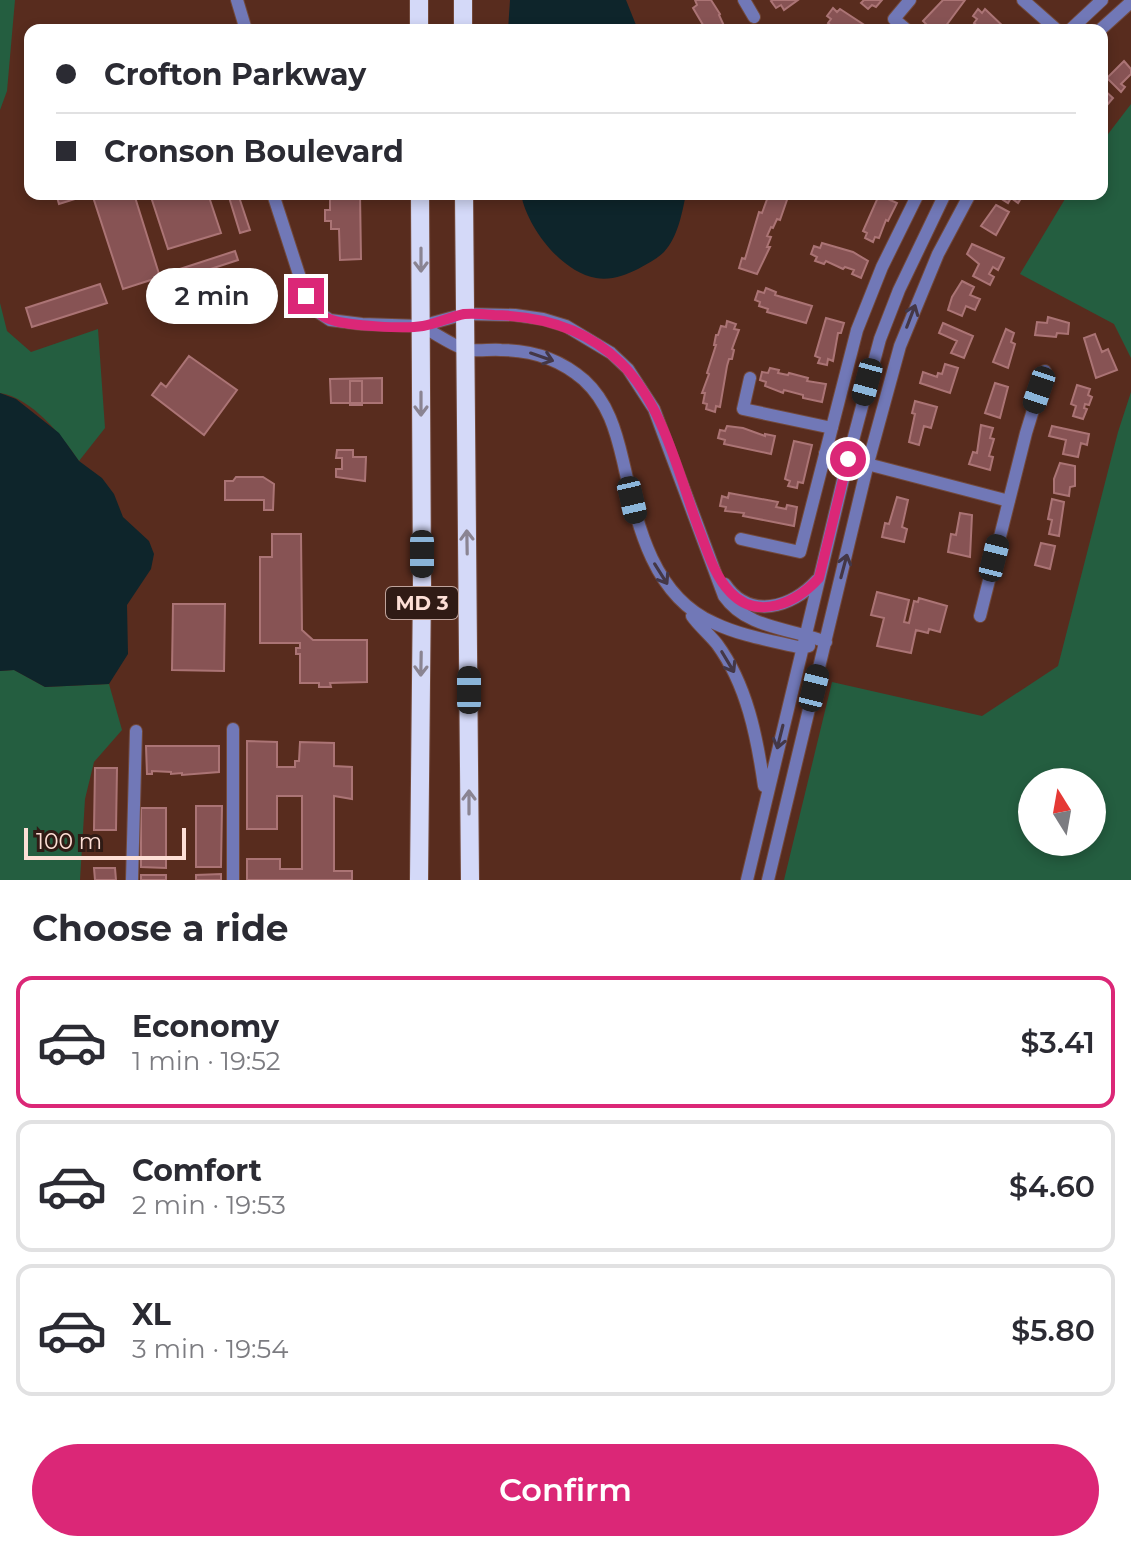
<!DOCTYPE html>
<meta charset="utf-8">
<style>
body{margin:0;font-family:Montserrat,sans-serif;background:#f7f7f7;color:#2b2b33;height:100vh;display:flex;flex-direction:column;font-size:30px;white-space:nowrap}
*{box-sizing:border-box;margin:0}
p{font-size:26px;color:#7c7c81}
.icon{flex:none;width:44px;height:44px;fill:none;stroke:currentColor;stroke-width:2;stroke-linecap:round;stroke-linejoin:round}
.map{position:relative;height:880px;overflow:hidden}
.drawer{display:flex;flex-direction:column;background:#fff;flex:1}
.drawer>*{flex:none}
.banner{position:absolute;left:24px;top:24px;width:1084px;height:176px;border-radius:16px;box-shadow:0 4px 12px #0003;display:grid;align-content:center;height:176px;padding:0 32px;background:#fff}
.needle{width:52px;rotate:349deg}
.tools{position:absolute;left:1018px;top:768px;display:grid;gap:16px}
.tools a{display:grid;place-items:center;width:88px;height:88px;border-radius:50%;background:#fff;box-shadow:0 4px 12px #0003;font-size:40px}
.scale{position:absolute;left:24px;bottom:20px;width:162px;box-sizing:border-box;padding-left:8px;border:4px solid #fddfd6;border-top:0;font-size:22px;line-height:28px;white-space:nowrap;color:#fddfd6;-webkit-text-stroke:6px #301b15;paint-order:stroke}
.end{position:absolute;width:36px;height:36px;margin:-18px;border:10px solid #db2777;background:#fff;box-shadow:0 0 0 4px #fff}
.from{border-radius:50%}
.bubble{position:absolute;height:56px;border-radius:28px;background:#fff;box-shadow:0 4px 12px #0003;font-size:26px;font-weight:600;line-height:56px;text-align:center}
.car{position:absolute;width:24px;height:48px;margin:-24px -12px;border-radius:10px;box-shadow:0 0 6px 2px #0007;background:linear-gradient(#222 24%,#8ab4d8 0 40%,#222 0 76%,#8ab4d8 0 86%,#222 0)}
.banner b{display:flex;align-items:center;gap:28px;height:76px;font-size:30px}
.banner b+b{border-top:2px solid #e1e1e2}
.banner i{width:20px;height:20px;background:#2b2b33}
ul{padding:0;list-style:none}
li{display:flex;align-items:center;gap:24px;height:132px;margin:0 16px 12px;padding:0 16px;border:4px solid #e1e1e2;border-radius:16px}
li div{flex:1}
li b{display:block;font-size:30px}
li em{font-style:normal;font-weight:600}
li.selected{border-color:#db2777}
li>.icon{width:72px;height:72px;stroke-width:1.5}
h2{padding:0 32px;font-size:36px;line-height:96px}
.button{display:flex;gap:16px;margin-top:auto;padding:16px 32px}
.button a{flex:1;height:92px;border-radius:48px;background:#db2777;color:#fff;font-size:32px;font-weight:600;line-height:92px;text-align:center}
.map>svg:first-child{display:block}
.green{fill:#245e40;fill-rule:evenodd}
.water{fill:#0e252b}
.building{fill:#875354;stroke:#ab7475;stroke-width:2}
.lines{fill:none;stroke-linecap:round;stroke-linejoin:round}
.minor-casing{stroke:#72493b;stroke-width:14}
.highway-casing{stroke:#72493b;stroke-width:20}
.minor{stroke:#7178b7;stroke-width:12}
.highway{stroke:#d4d9f8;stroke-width:18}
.oneway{stroke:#8a8492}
.oneway2{stroke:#443746}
.route{stroke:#db2777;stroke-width:10}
.labels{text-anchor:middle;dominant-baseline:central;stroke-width:6;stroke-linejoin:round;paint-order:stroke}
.shield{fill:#301b15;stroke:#c0a49c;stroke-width:2}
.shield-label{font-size:20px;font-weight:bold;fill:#fddfd6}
</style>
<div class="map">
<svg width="1131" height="880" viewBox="0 0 1131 880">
<rect width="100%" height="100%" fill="#582c1e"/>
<path class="green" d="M0,0H15L7,91L0,110Z
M1131,104V358L1114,324L1020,274L1068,194H1102V142Z
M0,303L7,331L31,352L98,329L105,428L79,461C62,436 32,398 0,393Z
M1131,392V880H784L832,682L982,716L1058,666L1118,432ZM1032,782H1092V842H1032Z
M14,670L45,687L109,684L122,730L94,762L85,799L80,880H0V671Z"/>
<path class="water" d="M510,0H626L638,30H508Z
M521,194H686C682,213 678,237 664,252C657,259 647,264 638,269C626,275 610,281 596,278C561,272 527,227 521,194Z
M0,393L16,399L59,433L79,461L102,478L114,494L123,517L149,541L154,554L151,569L127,605L128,654L109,684L45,687L14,670L0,671Z"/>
<path class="building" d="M711,0L720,14L719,15L726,30H706L693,8L697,5L695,0Z
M773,0H798L784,10L781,5L776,8L771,1Z
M864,0H882L876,7L872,5L868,9L861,3Z
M943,0H965L945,27L939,30H924L923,29L927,25L923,21Z
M833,8L837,12L840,9L872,30H836L828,23L831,19L827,16Z
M978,9L982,13L985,9L1007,30H982L974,23L977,19L973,16Z
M1124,61L1131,69V74L1121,84L1125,87L1121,92L1107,78Z
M1102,88L1113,98L1102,111Z
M56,194H77L78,198L59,204Z
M92,194H134L160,277L123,289Z
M150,194H208L221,233L168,249Z
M228,194H238L250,230L240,233Z
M330,194H360L361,259L340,260L339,229H331V221H325V210H330Z
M769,194H789L780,220L777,219L773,228L771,227L767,236L771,237L767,247H770L757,274L739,268L742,258L745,259L759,212L762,213Z
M999,194H1024L1018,203L1011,198L1008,203L997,196Z
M879,195L897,203L888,221L886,220L879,238L875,237L873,242L865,238L867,233L863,231Z
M996,205L1009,212L996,235L981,226Z
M822,243L853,252L868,261L861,278L852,274L854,270L845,267L843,269L826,261L824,264L815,261L817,257L811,254L814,246L820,248Z
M972,244L1004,258L998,270L993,267L989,274L994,277L990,285L973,276L979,264L967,254Z
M235,251L238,260L183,278L180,269Z
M962,281L974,287L970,295L980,299L975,310L966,306L962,316L948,310L952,297Z
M100,284L107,303L32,327L26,308Z
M766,288L776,292L775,295L812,306L806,323L767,312L768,309L759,306L760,302L755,300L758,291L764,293Z
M1048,317L1069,323L1068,334L1057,333L1056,337L1035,335L1037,322L1047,323Z
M826,318L844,323L841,333H838L833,361L828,359L827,365L818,363L820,358L815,356Z
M727,321L736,324L734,329L739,330L732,349L734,350L732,359H729L727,366L720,407L716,406L715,412L706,409L707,404L703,403L705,393H702L709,374L707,373L716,345H714L716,335H718L721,326L726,327Z
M943,323L973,336L964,358L951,353L957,341L939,333Z
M1006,329L1014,333L1011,342L1015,344L1008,368L993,362Z
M1095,334L1102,352L1108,349L1117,370L1096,378L1084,338Z
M189,356L237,390L204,435L152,395L161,383L166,387Z
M945,364L958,368L950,393L920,383L923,372L937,377L938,373L942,374Z
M770,368L779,370L778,373L788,375L789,373L808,378L807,381L826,384L822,402L803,398V395L784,390L783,393L765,386L766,382L760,380L762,372L768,373Z
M382,378V403H331L330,379Z
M350,381H362V405H350Z
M995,383L1008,387L1000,418L985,413Z
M1077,385L1090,389L1088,395L1092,397L1089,405L1085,404L1084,408L1087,409L1083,419L1073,416L1076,406L1071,404Z
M915,401L937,407L931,428L924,426L919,445L909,442L915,414L912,413Z
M981,425L993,428L990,438L994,439L989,456L993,457L990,470L969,464L973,452L977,453Z
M727,426L743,428L765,436V434L775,436L771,454L724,444L725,440L718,438L720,430L725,431Z
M1052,426L1089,434L1087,445L1081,443L1078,457L1063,454L1066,440L1049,436Z
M794,441L812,445L803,483L798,482L797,488L788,486L790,481L785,479Z
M337,450H353V457H366L365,481L336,477V469H342V458H336Z
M1060,463L1075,466V486L1070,487L1069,496L1054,493V479Z
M236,477H263L274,484L273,510H264V500H225V481H233Z
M729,493L778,502L776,507L786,509L787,505L797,507L794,526L743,516L744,513L725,511L726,507L720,506L722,496L728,498Z
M897,497L908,500L902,527L907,529L904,542L882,537L885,523L889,524Z
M1052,499L1064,502L1059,536L1049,534L1052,520L1048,519Z
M960,513L972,515L970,557L948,552L951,534L956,535Z
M272,534H301L302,630L313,640H367V682L330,683L331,687H319V683H300V654H296V648H300V643H260V557H272Z
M1041,543L1055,546L1050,569L1035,565Z
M877,592L909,600L904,622L909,623L914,601L918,602L919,598L947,606L940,632L929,629L928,633L916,630L911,653L877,646L884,618L871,615Z
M173,604H225L224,671L172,670Z
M247,741L277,742V767H295V761H299L300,742L334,743V766L352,767V799L334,796V871H352V880H247V859H280V869H302V796H277V829H247Z
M146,746H219V772L182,775V773L171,774V772L152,771V774H147Z
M95,768H117L116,830H94Z
M196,806H222L221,867H196Z
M141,808H166V868L141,867Z
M94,868H115L116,880H95Z
M221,874V880H196V875Z
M141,875H166V880H141Z"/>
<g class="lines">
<g class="minor-casing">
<path id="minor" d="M237,0L246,30
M744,0L754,17
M1023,0L1057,30
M907,30L894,19L910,0
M1070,30L1102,0
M1100,30L1131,2
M273,194L306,296L315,310L330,320L362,324L421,326L465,314L515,315L543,319L566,326L611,353L628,369L654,409L724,596C747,629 791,628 826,642
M421,326C435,333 450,344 464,349C475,352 490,349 501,350C532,350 560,359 584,380C608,402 616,431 623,461C637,522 651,595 714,623C741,636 773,641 802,648L809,646
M750,378L743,409L832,428
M825,453L1009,501
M741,539L800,552L857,330L882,267L918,194
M725,584C749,620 792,608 817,580
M692,616C699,626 709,634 717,644C747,685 757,737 764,786
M980,616L1026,433L1045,371
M233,729V880
M132,880L136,731
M747,880L848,459L880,339L899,290L945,194
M768,880L868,463L900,346L938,254L970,194"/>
</g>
<g class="highway-casing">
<path id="highway" d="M419,0V30
M463,0V30
M464,194L470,880
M419,880L422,583L420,194"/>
</g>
<use href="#minor" class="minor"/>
<use href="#highway" class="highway"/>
</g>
<defs><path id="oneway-shaft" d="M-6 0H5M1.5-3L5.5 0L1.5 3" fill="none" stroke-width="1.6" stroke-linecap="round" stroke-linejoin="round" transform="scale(2)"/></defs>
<g class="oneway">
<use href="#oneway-shaft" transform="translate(421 260) rotate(90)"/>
<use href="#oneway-shaft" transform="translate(421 404) rotate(90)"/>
<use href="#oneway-shaft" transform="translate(467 542) rotate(-91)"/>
<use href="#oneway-shaft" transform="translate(421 664) rotate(91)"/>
<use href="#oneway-shaft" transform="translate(469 802) rotate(-90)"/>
</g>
<g class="oneway2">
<use href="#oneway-shaft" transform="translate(911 316) rotate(-69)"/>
<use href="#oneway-shaft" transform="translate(542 357) rotate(19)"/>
<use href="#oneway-shaft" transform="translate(844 566) rotate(-75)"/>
<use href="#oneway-shaft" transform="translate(661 574) rotate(58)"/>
<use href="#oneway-shaft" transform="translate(728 662) rotate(59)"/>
<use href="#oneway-shaft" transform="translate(780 737) rotate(104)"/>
</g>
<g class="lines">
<path class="route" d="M306,296C312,307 319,316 332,320C349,326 405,329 423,326C436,324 450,317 464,314C473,313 484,314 494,315C542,316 586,328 621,363C663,405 678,472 698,527C707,549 713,574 730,592C758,622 797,602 819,578L848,459"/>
</g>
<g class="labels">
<rect class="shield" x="386" y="587" width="72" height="32" rx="6"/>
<g class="shield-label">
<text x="422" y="603">MD 3</text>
</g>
</g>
</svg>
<div class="tools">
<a><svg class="needle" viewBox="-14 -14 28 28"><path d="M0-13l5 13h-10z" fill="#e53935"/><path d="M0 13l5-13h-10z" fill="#7c7c81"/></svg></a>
</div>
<div class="scale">100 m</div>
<i class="end from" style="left:848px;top:459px"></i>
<i class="end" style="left:306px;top:296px"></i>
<div class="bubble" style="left:146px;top:268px;width:132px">2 min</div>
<i class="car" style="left:867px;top:382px;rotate:195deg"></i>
<i class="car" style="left:1039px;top:390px;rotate:199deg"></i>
<i class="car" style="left:632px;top:500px;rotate:167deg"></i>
<i class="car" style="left:422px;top:554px;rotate:180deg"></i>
<i class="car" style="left:994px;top:558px;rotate:14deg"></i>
<i class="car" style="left:814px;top:688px;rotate:14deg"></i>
<i class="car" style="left:469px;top:690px;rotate:0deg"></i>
<div class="banner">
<b><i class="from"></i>Crofton Parkway</b>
<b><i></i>Cronson Boulevard</b>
</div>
</div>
<section class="drawer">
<h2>Choose a ride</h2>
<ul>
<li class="selected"><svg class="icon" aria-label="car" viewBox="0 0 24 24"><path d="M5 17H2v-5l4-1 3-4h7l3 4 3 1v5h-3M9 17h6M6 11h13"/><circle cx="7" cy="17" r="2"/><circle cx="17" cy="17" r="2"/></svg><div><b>Economy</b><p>1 min · 19:52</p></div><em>$3.41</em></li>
<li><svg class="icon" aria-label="car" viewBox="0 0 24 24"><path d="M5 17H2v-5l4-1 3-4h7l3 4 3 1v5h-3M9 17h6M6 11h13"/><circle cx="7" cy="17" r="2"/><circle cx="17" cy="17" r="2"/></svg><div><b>Comfort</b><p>2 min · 19:53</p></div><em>$4.60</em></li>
<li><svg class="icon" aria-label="car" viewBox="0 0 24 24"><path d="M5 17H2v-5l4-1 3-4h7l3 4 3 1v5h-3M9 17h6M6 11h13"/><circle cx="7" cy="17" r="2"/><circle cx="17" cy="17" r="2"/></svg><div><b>XL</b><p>3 min · 19:54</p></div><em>$5.80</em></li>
</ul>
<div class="button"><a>Confirm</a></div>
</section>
